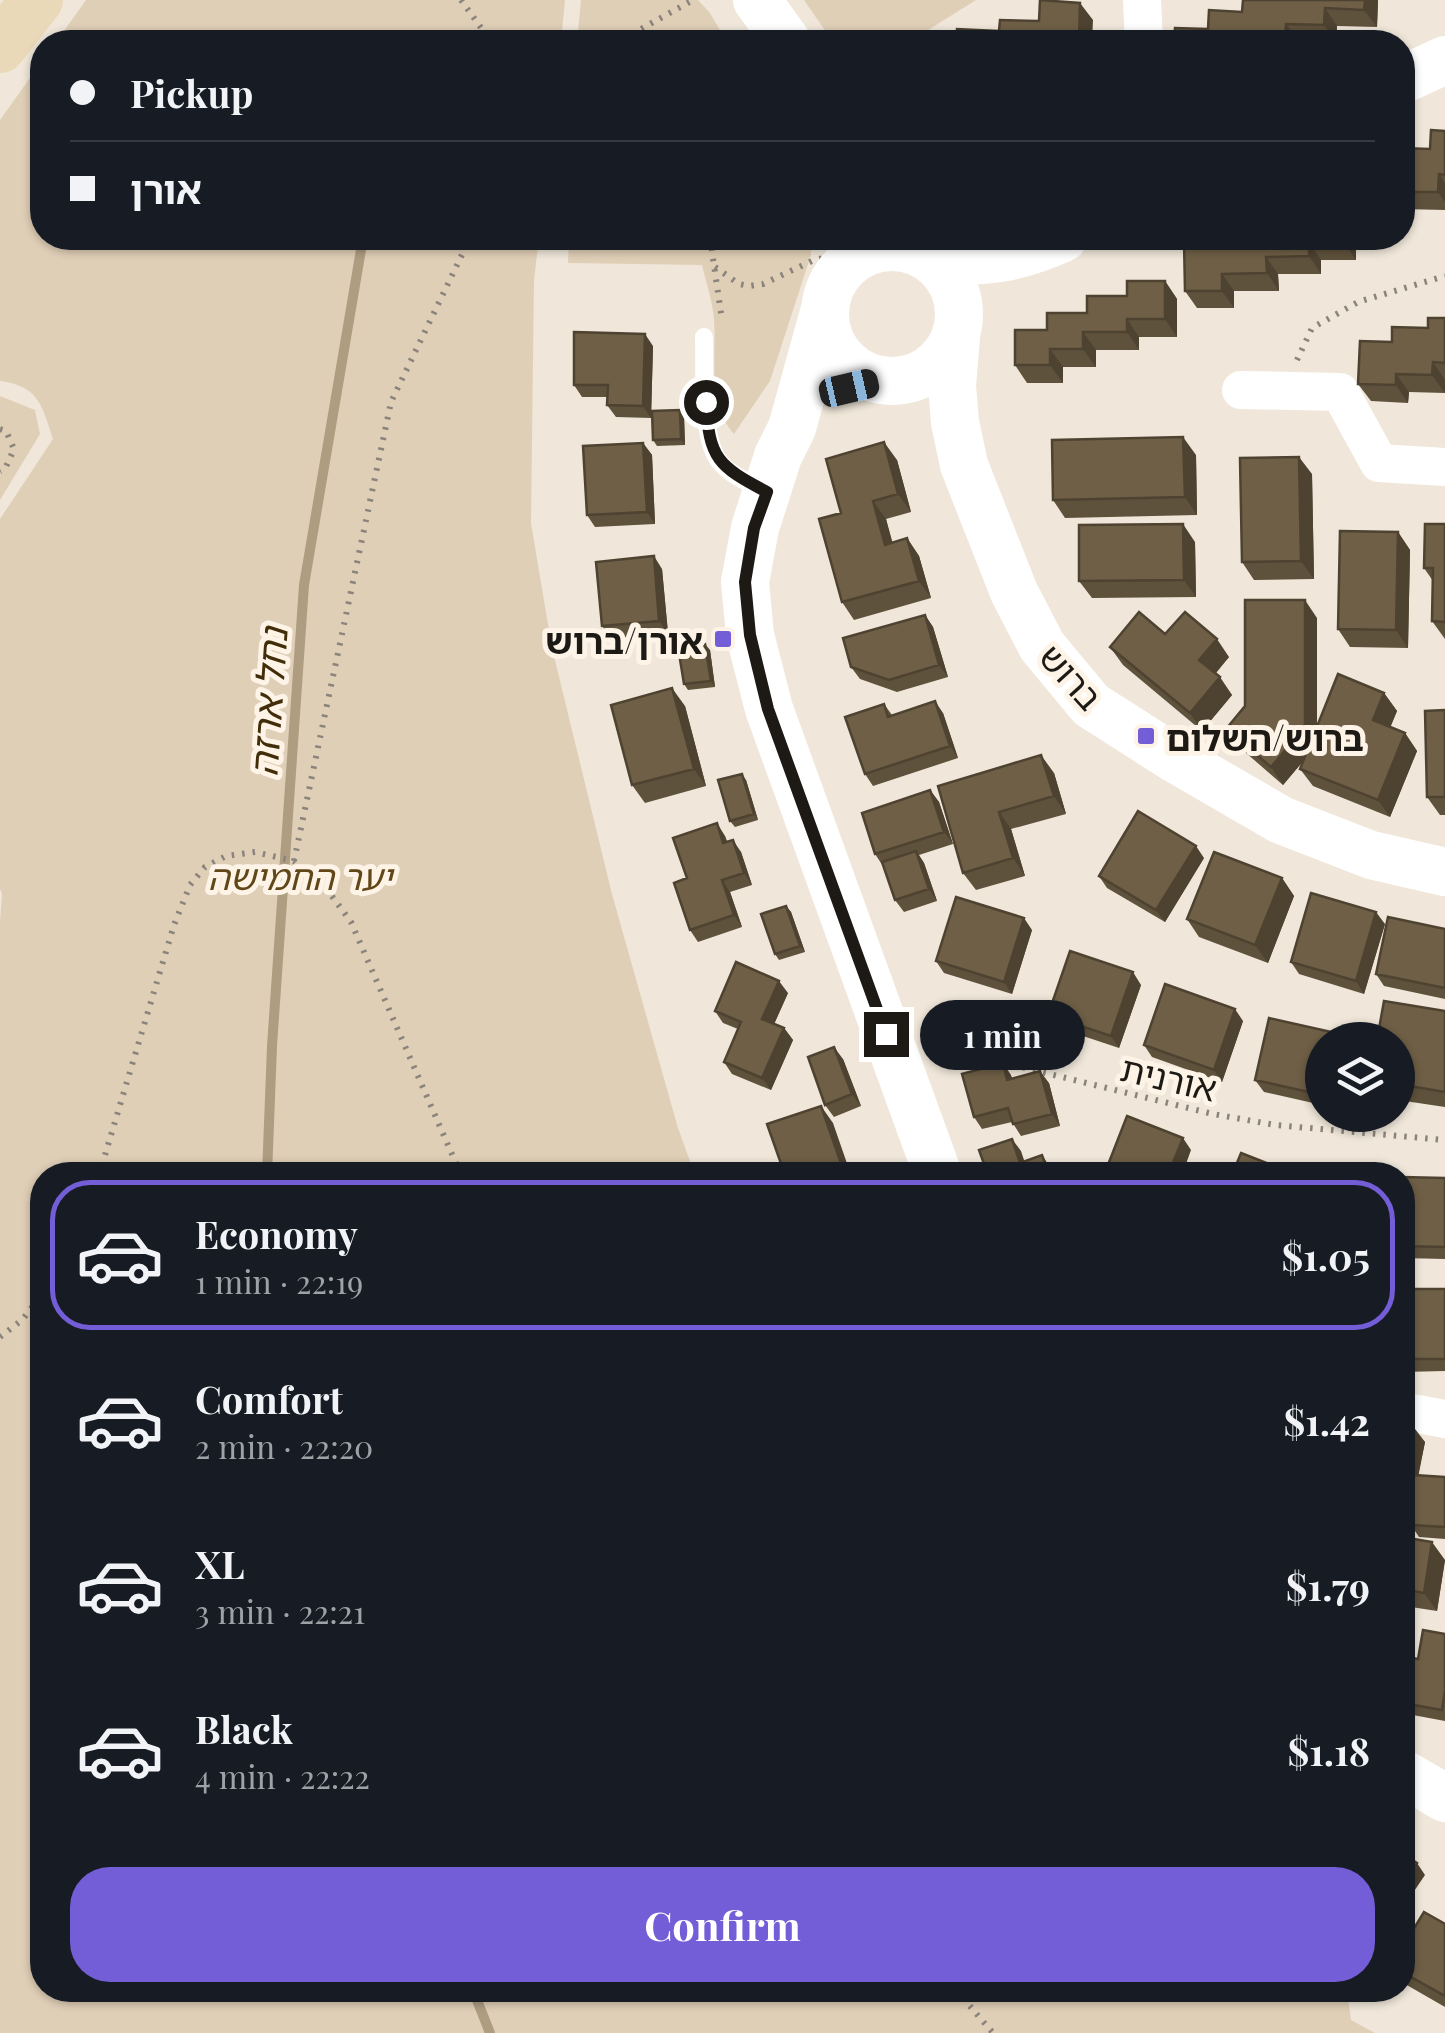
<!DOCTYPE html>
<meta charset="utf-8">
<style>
body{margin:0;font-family:"Playfair Display","Noto Sans Hebrew",serif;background:#242831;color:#f1f3f6;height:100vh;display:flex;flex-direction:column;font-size:38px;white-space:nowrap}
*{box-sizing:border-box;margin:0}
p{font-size:32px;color:#9ea1a6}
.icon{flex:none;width:55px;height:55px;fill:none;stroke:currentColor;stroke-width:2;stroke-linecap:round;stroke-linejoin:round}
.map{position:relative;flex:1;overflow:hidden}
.sheet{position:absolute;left:30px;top:1162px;width:1385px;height:840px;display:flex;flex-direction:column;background:#171b24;border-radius:40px;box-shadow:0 2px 8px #0004}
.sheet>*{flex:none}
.top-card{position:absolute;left:30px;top:30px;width:1385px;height:220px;border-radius:40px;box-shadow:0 2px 8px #0004;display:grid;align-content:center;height:220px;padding:0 40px;background:#171b24}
.buttons{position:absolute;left:1305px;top:1022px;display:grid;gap:20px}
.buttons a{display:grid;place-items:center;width:110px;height:110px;border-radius:50%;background:#171b24;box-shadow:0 2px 8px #0004;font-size:50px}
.end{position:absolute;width:45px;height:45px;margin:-22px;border:12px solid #1d1a16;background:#fff;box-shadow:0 0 0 5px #fff}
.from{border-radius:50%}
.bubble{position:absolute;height:70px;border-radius:35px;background:#171b24;box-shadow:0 2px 8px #0004;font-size:32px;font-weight:700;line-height:70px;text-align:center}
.car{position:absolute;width:30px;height:60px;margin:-30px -15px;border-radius:12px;box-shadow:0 0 8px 2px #0007;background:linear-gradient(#222 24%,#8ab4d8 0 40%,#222 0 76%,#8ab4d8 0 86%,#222 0)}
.top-card b{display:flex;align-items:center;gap:35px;height:95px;font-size:38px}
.top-card b+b{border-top:2px solid #363941}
.top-card i{width:25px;height:25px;background:#f1f3f6}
ul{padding:18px 0 0;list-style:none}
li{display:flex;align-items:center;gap:30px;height:150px;margin:0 20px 15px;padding:0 20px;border:5px solid transparent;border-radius:40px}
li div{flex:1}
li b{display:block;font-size:38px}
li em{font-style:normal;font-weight:700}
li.selected{border-color:#745ed8}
li>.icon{width:90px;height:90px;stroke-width:1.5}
.button{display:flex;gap:20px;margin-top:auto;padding:20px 40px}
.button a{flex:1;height:115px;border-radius:40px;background:#745ed8;color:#fff;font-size:40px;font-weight:700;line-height:115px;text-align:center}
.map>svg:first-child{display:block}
.green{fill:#e0cfb7}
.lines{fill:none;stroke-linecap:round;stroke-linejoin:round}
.stream{stroke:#af9d82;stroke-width:10}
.path{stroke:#8a847c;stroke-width:6;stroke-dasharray:2.5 8;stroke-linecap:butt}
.service{stroke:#fff;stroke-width:18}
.minor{stroke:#fff;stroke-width:38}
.tertiary{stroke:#fff;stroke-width:48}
.secondary{stroke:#ead9b8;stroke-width:52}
.wall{fill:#5f523c}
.shaded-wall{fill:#4e4231}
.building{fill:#6f5f46;stroke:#4e4231;stroke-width:2.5}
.route{stroke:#1d1a16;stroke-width:12}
.poi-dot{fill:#745ed8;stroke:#fdf4e7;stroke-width:4}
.labels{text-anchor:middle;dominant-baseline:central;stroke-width:10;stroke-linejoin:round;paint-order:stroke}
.poi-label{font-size:35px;font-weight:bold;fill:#1d1a16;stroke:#fdf4e7;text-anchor:end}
.street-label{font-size:35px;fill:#1d1a16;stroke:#fdf4e7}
.park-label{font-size:35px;font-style:italic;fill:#614617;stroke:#fdf4e7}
.water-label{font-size:38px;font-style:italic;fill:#412d08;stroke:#fdf4e7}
</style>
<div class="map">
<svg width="1445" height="2033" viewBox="0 0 1445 2033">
<rect width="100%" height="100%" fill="#f0e7da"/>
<path class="green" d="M86,0H565L561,42H56Z
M581,0H698L710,13L727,42H577Z
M804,0H976L909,42H833Z
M42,61V238H539L534,280L531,523L552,648L612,894L678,1128L695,1175H42V1990H1347L1351,2020L1375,2033H0V922L2,894L0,889V519L53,439C42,406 39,386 0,381V120Z
M569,238H811V255L770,381L734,434C706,401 717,360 714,320C713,302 706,283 702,265L568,263Z
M0,396L35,410L40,434L0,500Z"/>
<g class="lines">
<path class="stream" d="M267,1175L272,1046L304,585L363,238
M473,1990L490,2033"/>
<path class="path" d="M461,0L484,32L505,42
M623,39L693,0
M710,238L722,320
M715,267L739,284L749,286L763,284L814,260L843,254
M1297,360L1312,328L1358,302L1445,276
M0,429L6,431L14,449L5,469L0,471
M294,861L391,402L470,238
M931,1045L1213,1114L1275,1125L1445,1140
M99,1175L174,925L190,885L205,867L226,856L255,852L294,861L326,888L351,922L461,1175
M0,1337L23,1319L42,1294
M956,1990L993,2033"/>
<path class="service" d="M704,337C705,368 701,433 717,458C727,474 747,481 763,490"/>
<path class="minor" d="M1142,0L1144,42
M1241,390L1340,392L1379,463L1445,467
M1402,1411L1445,1419"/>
<path class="tertiary" d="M757,0L787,42
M1402,80L1445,60
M825 314a67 67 0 1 1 134 0a67 67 0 1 1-134 0Z
M934,260C984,263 1017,259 1063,238
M825,309L792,428L778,456L755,528L745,582L750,635L769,709L938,1175
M956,337L952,386L955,422L964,465L1014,592L1042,646L1091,705L1174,758L1281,820L1371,855L1445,872
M1402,1773L1445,1798"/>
<path class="secondary" d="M0,47L37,0"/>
</g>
<path class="wall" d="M1378,0L1377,27L1337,26L1336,42H1174L1208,29L1242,12Z
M1445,131V210L1402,209V148L1430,149Z
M1220,238H1389V245H1356V260H1321V274H1278L1279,291H1234V308H1197L1185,291L1220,241Z
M1165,281L1177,299V337H1139V350H1096V367H1063V383H1027L1015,365L1047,330Z
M1445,318V393L1409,392L1408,403L1371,401L1358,384L1392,342L1428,328Z
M653,346L651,418L616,417L607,405V397H582L574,385Z
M684,416L685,445L657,446L653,440Z
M643,443L652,455L655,524L595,527L587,515Z
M1196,455L1197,515L1065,518L1053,500Z
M897,460L911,512L886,519L892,543L907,538L919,556L931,598L854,620L842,602L841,513Z
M1312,474L1314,579L1254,580L1242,562Z
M1445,524V639L1432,621L1433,581L1424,568Z
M1398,532L1410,550L1408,648L1350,647L1338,629Z
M1195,542L1196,597L1092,598L1079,581Z
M662,569L668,633L611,639L602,626Z
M925,615L933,627L948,677L897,692L860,679L851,667Z
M1317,618V727L1384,693L1397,711L1390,727L1405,733L1417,751L1390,817L1313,786L1300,769L1303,761L1283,785L1238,746L1226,729Z
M1165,634L1229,657L1215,673L1232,695L1202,731L1123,665L1110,647Z
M710,650L715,687L688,690L684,684Z
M884,704L892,715L943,713L958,758L873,786L865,774Z
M685,706L706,786L645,803L632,785Z
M1445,710V815H1440L1427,797Z
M1054,773L1066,814L1011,829L1025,876L976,890L963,873L938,786Z
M746,780L758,820L735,827L730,821Z
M930,790L939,802L953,844L919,855L924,863L937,901L904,912L895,900L883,866L875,854Z
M725,836L727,842L741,852L752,885L730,892L742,927L698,942L690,930L687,878Z
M1204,858L1165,922L1107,888L1099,876Z
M1282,878L1294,896L1268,963L1199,937L1187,919Z
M786,906L791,912L805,952L779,960L775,954Z
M1385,924L1364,994L1299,974L1291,962Z
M1445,929V999L1384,986L1376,974Z
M1032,930L1012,994L944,973L936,961Z
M1141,985L1119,1048L1056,1027L1048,1015Z
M788,993L774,1024L784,1028L793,1040L771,1090L732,1074L724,1062L738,1029L723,1023L715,1011Z
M1445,1011V1107L1398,1100V1040Z
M1269,1018L1340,1034L1345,1040H1322V1105L1264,1092L1255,1080Z
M1243,1021L1222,1082L1152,1057L1144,1045Z
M843,1059L861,1106L834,1117L825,1105Z
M1003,1063L1012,1078L1049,1083L1060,1126L1021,1136L1012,1122L982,1129L974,1117Z
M1402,1177L1445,1178V1259L1402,1258Z
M1402,1289H1445V1371L1402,1372Z
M1402,1423L1425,1442L1418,1475L1445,1477V1539L1419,1537L1411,1525L1413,1498L1402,1496Z
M1402,1537L1445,1560L1437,1611L1411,1607L1407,1634H1402Z
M1445,1634V1721L1402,1713V1656L1418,1659Z
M1445,1924V2007L1405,1984L1402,1980V1948Z"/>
<path class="shaded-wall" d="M1365,0H1378L1377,27L1364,10Z
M1080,3L1093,20L1092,42H1079Z
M1325,8L1337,26L1336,42L1324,25Z
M1286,24L1299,41V42H1285Z
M1439,174L1445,183V202L1438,192Z
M1344,238H1351L1356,245V260L1344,242Z
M1309,242L1321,260V274L1309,256Z
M1266,257L1278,274L1279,291L1267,273Z
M1222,274L1234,291V308L1222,291Z
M1165,281L1177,299V337L1165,319Z
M1127,319L1139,337V350L1127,332Z
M1083,332L1096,350V367L1083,349Z
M645,334L653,346L651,418L643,406Z
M1050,349L1063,367V383L1050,365Z
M1433,362L1445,380V393L1432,375Z
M1396,374L1409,392L1408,403L1396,385Z
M680,410L684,416L685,445L681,439Z
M1183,437L1196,455L1197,515L1185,497Z
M884,442L897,460L911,512L898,494Z
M643,443L652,455L655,524L647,512Z
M1299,457L1312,474L1314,579L1301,561Z
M873,501L886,519L898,562L885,545Z
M1183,524L1195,542L1196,597L1184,580Z
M1398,532L1410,550L1408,648L1396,630Z
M907,538L919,556L931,598L919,581Z
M654,556L662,569L668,633L659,621Z
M1305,600L1317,618V745L1283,785L1271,767Z
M925,615L933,627L948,677L939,665Z
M1217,639L1229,657L1212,678L1199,660Z
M705,644L710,650L715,687L711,681Z
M1220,677L1232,695L1202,731L1190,713Z
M672,688L685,706L706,786L694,769Z
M1384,693L1397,711L1386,738L1373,720Z
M935,701L943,713L958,758L950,746Z
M1405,733L1417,751L1390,817L1378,800Z
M1041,755L1054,773L1066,814L1054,796Z
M742,774L746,780L758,820L754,814Z
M930,790L939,802L953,844L944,832Z
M999,812L1011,829L1025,876L1013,858Z
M717,823L725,836L732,855L723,843Z
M733,840L741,852L752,885L744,873Z
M1196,846L1204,858L1165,922L1156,910Z
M916,851L924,863L937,901L929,889Z
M1282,878L1294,896L1268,963L1255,945Z
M722,880L730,892L742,927L734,915Z
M786,906L791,912L805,952L800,946Z
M1376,912L1385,924L1364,994L1356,981Z
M1024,918L1032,930L1012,994L1004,982Z
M1133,972L1141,985L1119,1048L1111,1036Z
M779,981L788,993L771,1031L762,1019Z
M1235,1009L1243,1021L1222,1082L1214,1070Z
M784,1028L793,1040L771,1090L762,1078Z
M834,1047L843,1059L861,1106L852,1094Z
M1003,1063L1011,1075L1016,1092L1007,1080Z
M1040,1071L1049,1083L1060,1126L1052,1114Z
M821,1106L833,1123L851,1175H845Z
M1183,1138L1191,1150L1182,1175H1168Z
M1012,1139L1021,1151L1029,1175L1020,1163Z
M1042,1155L1050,1167L1053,1175H1049Z
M1412,1425L1425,1442L1414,1498L1402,1482Z
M1432,1542L1445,1560L1437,1611L1424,1593Z
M1402,1594L1411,1607L1407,1634L1402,1628Z
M1417,1863L1425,1875L1402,1909V1884Z"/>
<path class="building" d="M1040,0L1080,3L1079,42H956L957,29L999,31L1000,20L1039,21Z
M1243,0H1365L1364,10L1325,8L1324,25L1286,24L1285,42L1244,41V42H1174L1175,28L1208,29L1209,10L1242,12Z
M1431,130L1445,131V175L1439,174L1438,192H1402V148L1430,149Z
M1220,238H1344V242H1309V256L1266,257L1267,273L1222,274V291H1185L1184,242L1220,241Z
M1127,281H1165V319H1127V332H1083V349H1050V365H1015V330H1047V313H1087V296H1127Z
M1428,318H1445V363L1433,362L1432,375L1396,374V385L1358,384L1360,341L1392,342V327L1428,328Z
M574,332L645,334L643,406L607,405L608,385H574Z
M680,410L681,439L653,440L652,411Z
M1183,437L1185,497L1053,500L1052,440Z
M884,442L898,494L873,501L885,545L907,538L919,581L842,602L819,519L841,513L826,459Z
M643,443L647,512L587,515L583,446Z
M1299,457L1301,561L1242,562L1240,458Z
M1183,524L1184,580L1079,581V525Z
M1425,524H1445V622L1432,621L1433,568H1424Z
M1340,531L1398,532L1396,630L1338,629Z
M654,556L659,621L602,626L596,562Z
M1245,600H1305V727L1271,767L1226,729L1245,706Z
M1139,612L1165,634L1185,612L1217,639L1199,660L1220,677L1190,713L1110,647Z
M925,615L939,665L889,680L851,667L843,638Z
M705,644L711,681L684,684L678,647Z
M1338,674L1384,693L1373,720L1405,733L1378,800L1300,769Z
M672,688L694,769L632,785L611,705Z
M935,701L950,746L865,774L845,717L884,704L888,717Z
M1445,710V797H1427L1425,711Z
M1041,755L1054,796L999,812L1013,858L963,873L938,786Z
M742,774L754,814L730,821L718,780Z
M930,790L944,832L875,854L862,813Z
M1138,811L1196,846L1156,910L1099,876Z
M717,823L723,843L733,840L744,873L722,880L734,915L690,930L674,883L687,878L673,838Z
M916,851L929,889L895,900L882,862Z
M1214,852L1282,878L1255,945L1187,919Z
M1311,893L1376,912L1356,981L1291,962Z
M956,897L1024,918L1004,982L936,961Z
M786,906L800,946L775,954L761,914Z
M1388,917L1445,929V988L1376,974Z
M1070,951L1133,972L1111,1036L1048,1015Z
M736,962L779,981L762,1019L784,1028L762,1078L724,1062L741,1022L715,1011Z
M1165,984L1235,1009L1214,1070L1144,1045Z
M1384,1001L1445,1011V1092L1398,1084V1040H1377Z
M1269,1018L1340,1034L1339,1040H1322V1095L1255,1080Z
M834,1047L852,1094L825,1105L808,1057Z
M1003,1063L1007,1080L1040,1071L1052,1114L1013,1124L1008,1108L974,1117L962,1074Z
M821,1106L845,1175H785L767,1124Z
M1127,1116L1183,1138L1168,1175H1104Z
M1012,1139L1020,1163L1042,1155L1049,1175H988L979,1150Z
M1241,1153L1297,1175H1232Z
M1402,1177L1445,1178V1247L1402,1246Z
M1402,1289H1445V1359H1402Z
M1402,1423L1412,1425L1402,1475Z
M1414,1475L1445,1477V1527L1411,1525Z
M1402,1537L1432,1542L1424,1593L1402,1589Z
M1423,1630L1445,1634V1691L1442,1710L1402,1703V1656L1418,1659Z
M1402,1853L1417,1863L1402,1884Z
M1424,1912L1445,1924V1996L1402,1972V1948Z"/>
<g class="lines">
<path class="route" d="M706,402C709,459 718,466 767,492L754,528L745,582L750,635L768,709L886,1034"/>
</g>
<g class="poi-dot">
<rect x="713" y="629" width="20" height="20" rx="5"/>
<rect x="1136" y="726" width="20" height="20" rx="5"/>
</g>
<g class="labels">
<g class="poi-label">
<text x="703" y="639">אורן/ברוש</text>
<text x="1166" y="736" text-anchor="start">ברוש/השלום</text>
</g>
<g class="street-label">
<text transform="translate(1072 676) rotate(48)">ברוש</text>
<text transform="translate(1169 1077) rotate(13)">אורנית</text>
</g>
<g class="park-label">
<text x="300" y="875">יער החמישה</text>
</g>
<g class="water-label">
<text transform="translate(267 702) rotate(-86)">נחל ארזה</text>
</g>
</g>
</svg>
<div class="buttons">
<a><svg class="icon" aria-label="layers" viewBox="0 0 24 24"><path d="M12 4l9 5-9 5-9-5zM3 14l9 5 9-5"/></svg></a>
</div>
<i class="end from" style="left:706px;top:402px"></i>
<i class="end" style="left:886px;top:1034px"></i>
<div class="bubble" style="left:920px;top:1000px;width:165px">1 min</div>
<i class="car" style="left:849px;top:388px;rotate:77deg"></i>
<div class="top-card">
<b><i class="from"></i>Pickup</b>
<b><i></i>אורן</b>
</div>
<section class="sheet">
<ul>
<li class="selected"><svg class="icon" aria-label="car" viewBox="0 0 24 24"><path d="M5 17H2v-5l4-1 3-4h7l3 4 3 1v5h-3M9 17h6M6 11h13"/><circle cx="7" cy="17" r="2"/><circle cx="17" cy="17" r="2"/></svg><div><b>Economy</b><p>1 min · 22:19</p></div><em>$1.05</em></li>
<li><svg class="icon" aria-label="car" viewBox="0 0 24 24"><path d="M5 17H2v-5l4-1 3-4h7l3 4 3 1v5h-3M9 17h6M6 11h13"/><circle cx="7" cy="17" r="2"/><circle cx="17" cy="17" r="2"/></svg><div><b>Comfort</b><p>2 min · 22:20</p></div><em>$1.42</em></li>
<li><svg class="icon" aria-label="car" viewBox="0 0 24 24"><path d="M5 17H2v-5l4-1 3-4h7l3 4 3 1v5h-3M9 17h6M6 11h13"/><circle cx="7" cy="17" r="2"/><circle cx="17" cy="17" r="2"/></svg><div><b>XL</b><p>3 min · 22:21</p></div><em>$1.79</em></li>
<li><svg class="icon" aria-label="car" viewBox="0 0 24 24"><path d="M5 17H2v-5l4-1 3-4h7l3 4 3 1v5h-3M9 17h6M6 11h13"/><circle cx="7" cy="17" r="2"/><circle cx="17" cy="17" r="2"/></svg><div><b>Black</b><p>4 min · 22:22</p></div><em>$1.18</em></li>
</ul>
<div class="button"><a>Confirm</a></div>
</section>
</div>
